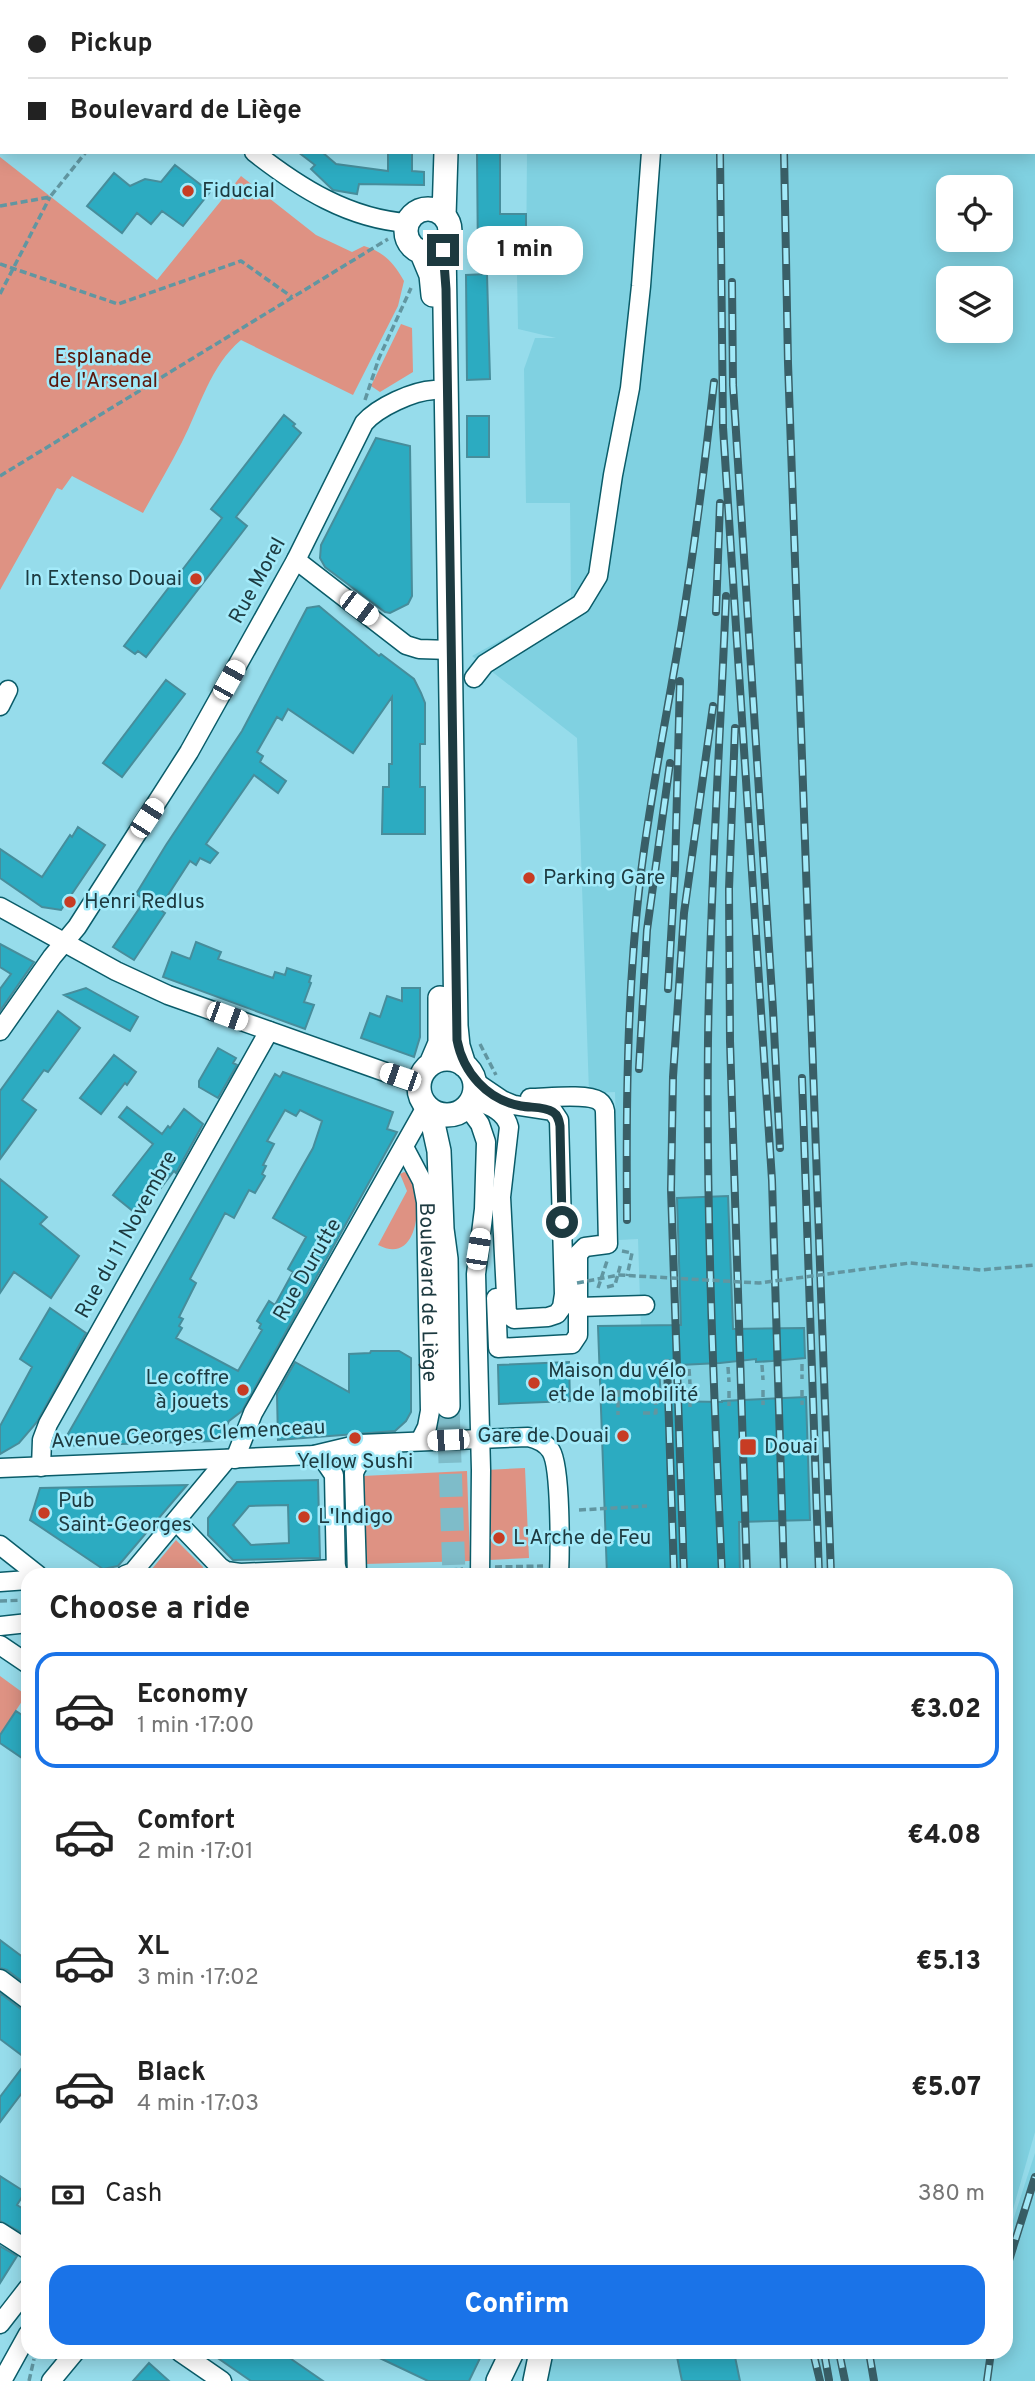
<!DOCTYPE html>
<meta charset="utf-8">
<style>
body{margin:0;font-family:Overpass,sans-serif;background:#f2f2f2;color:#222;height:100vh;display:flex;flex-direction:column;font-size:26px;white-space:nowrap}
*{box-sizing:border-box;margin:0}
p{font-size:23px;color:#767676}
.icon{flex:none;width:38px;height:38px;fill:none;stroke:currentColor;stroke-width:2;stroke-linecap:round;stroke-linejoin:round}
.map{position:relative;flex:1;overflow:hidden}
.sheet{position:absolute;left:21px;top:1568px;width:992px;height:791px;display:flex;flex-direction:column;background:#fff;border-radius:21px;box-shadow:0 4px 18px #0003}
.sheet>*{flex:none}
.guide{position:absolute;left:0px;top:0px;width:1036px;height:154px;box-shadow:0 4px 18px #0003;display:grid;align-content:center;height:154px;padding:0 28px;background:#fff}
.tools{position:absolute;left:936px;top:175px;display:grid;gap:14px}
.tools a{display:grid;place-items:center;width:77px;height:77px;border-radius:14px;background:#fff;box-shadow:0 4px 18px #0003;font-size:35px}
.end{position:absolute;width:32px;height:32px;margin:-16px;border:9px solid #1d3a40;background:#fff;box-shadow:0 0 0 4px #fff}
.from{border-radius:50%}
.bubble{position:absolute;height:49px;border-radius:21px;background:#fff;box-shadow:0 4px 18px #0003;font-size:23px;font-weight:800;line-height:49px;text-align:center}
.car{position:absolute;width:21px;height:42px;margin:-21px -10px;border-radius:9px;box-shadow:0 0 5px 2px #0007;background:linear-gradient(#fff 24%,#345 0 40%,#fff 0 76%,#345 0 86%,#fff 0)}
.guide b{display:flex;align-items:center;gap:24px;height:66px;font-size:26px}
.guide b+b{border-top:2px solid #e0e0e0}
.guide i{width:18px;height:18px;background:#222}
ul{padding:0;list-style:none}
li{display:flex;align-items:center;gap:21px;height:116px;margin:0 14px 10px;padding:0 14px;border:4px solid transparent;border-radius:21px}
li div{flex:1}
li b{display:block;font-size:26px}
li em{font-style:normal;font-weight:800}
li.on{border-color:#1a73e8}
li>.icon{width:63px;height:63px;stroke-width:1.5}
h2{padding:0 28px;font-size:32px;line-height:84px}
.pay{display:flex;align-items:center;gap:18px;height:77px;padding:0 28px;font-size:26px}
.pay p{margin-inline-start:auto}
.primary-button{display:flex;gap:14px;margin-top:auto;padding:14px 28px}
.primary-button a{flex:1;height:80px;border-radius:21px;background:#1a73e8;color:#fff;font-size:28px;font-weight:800;line-height:80px;text-align:center}
.map>svg:first-child{display:block}
.built{fill:#80d1e1;fill-rule:evenodd}
.green{fill:#de9283}
.building{fill:#2cabc1;stroke:#478d9b;stroke-width:2;fill-rule:evenodd}
.lines{fill:none;stroke-linecap:round;stroke-linejoin:round}
.major-tunnel{stroke:#7ebcc9;stroke-width:23;stroke-dasharray:23 11;stroke-linecap:butt}
.minor-casing{stroke:#0a5c69;stroke-width:21}
.major-casing{stroke:#0a5c69;stroke-width:26}
.path{stroke:#6196a1;stroke-width:3.5;stroke-dasharray:7 3.5;stroke-linecap:butt}
.minor{stroke:#fff;stroke-width:18}
.major{stroke:#fff;stroke-width:23}
.rail-casing{stroke:#395f67;stroke-width:8}
.rail{stroke:#a3eaf9;stroke-width:5;stroke-dasharray:16;stroke-linecap:butt}
.path-bridge{stroke:#6196a1;stroke-width:3.5;stroke-dasharray:7 3.5;stroke-linecap:butt}
.route{stroke:#1d3a40;stroke-width:9}
.poi-dot{fill:#c73c24;stroke:#a3eaf9;stroke-width:2.5}
.labels{text-anchor:middle;dominant-baseline:central;stroke-width:5;stroke-linejoin:round;paint-order:stroke}
.poi-label{font-size:21px;fill:#1d3a40;stroke:#a3eaf9;text-anchor:start}
.park-label{font-size:21px;fill:#5a180c;stroke:#a3eaf9}
.street-label{font-size:21px;fill:#1d3a40;stroke:#a3eaf9}
</style>
<div class="map">
<svg width="1035" height="2381" viewBox="0 0 1035 2381">
<rect width="100%" height="100%" fill="#96dceb"/>
<path class="built" d="M533,0H1035V2132L1006,2234V1575H649L638,1239L619,1240L615,1092L589,1093L577,738L472,656L571,601L570,503H526L524,369L535,338H556L518,329L517,274L526,273L527,152H1034V2H533ZM948,187H1001V240H948ZM948,278H1001V331H948Z
M1035,2153V2381H522L539,2352H1006V2242Z"/>
<path class="green" d="M0,157L157,280L241,176L316,235L352,252L364,246C384,252 394,263 404,281L398,306L353,395L241,340C210,366 200,407 182,442C170,466 156,489 143,513L72,476L62,490L57,488L0,590Z
M401,324L412,328L413,372L380,392L371,386Z
M404,1172L407,1173C410,1178 413,1183 415,1188C421,1213 415,1264 378,1245L407,1191L400,1174Z
M525,1468L529,1558L489,1560L486,1470Z
M467,1471L470,1561L365,1564L362,1476Z
M176,1540L203,1567V1570L153,1573L151,1570Z
M0,1676L26,1695L0,1735Z"/>
<path class="building" d="M298,152H322L336,164L388,171V152H412V171L424,172V185L359,184L357,194L333,190L311,169L315,165Z
M477,152H500V214H526V263L478,264Z
M175,165L210,192L183,226L162,211L151,224L137,213L122,233L87,206L114,173L130,186L145,179L161,182Z
M487,274L490,379L467,380L466,275Z
M284,415L295,424L293,426L301,433L236,517L247,526L146,657L138,651L135,654L124,646L222,518L211,509Z
M467,416H489V457H467Z
M376,438L410,446L412,596L408,604L390,613L385,612L325,567L320,558L321,545Z
M319,606L379,656L381,654L414,679L421,693L425,703V744H420V787H425V834H382L383,787H389V764H392V697L353,753L288,709L282,720L277,717L257,752L263,756L260,762L286,781L278,793L254,775L206,844L218,853L210,863L200,858L196,865L190,861L159,909L165,913L134,960L113,947L145,900L136,894L166,845L242,731L307,608Z
M166,680L185,694L122,777L103,763Z
M78,827L105,845L61,910L42,907L0,878V849L42,877L70,835L72,837Z
M196,942L221,952L218,959L273,978L275,972L285,975L287,968L311,976L309,982L311,983L304,1002L314,1005L305,1029L163,977L172,952L190,959Z
M0,944L34,962L0,1011V989L11,974L0,967Z
M86,988L138,1017L130,1031L64,995Z
M402,988H420V1037L414,1057L361,1038L370,1013L380,1017L387,996L402,1001Z
M58,1011L80,1028L48,1072L44,1070L22,1100L36,1110L0,1159V1091Z
M218,1048L236,1058L233,1063L237,1065L218,1098L199,1087V1081Z
M114,1055L136,1072L127,1085L125,1083L101,1114L80,1098Z
M283,1072L393,1112L387,1129L397,1132L242,1411L229,1421L221,1437L214,1441L61,1446L275,1074L280,1077ZM285,1110L296,1116L300,1110L322,1121L313,1148L273,1218L306,1237L288,1269L293,1272L275,1305L269,1301L257,1321L261,1324L259,1328L262,1330L238,1371L176,1338L182,1328L179,1326L183,1319L179,1317L196,1283L190,1279L225,1213L234,1218L249,1190L255,1193L265,1176L262,1174L266,1166L263,1165L274,1144L267,1141Z
M127,1107L162,1134L168,1126L170,1128L184,1109L203,1124L176,1173L174,1171L139,1216L113,1195L153,1144L119,1117Z
M0,1179L47,1217L40,1224L79,1256L51,1298L14,1272L0,1293Z
M728,1196L733,1329L804,1328L805,1358L772,1361L756,1362V1359L720,1363L659,1366L661,1401L722,1402V1401L806,1397L810,1520L739,1522L740,1575H607L598,1326L681,1325L677,1198Z
M50,1308L86,1333L37,1422L19,1443L0,1454V1426L32,1367L20,1359Z
M371,1351H399L411,1358V1412L406,1421L395,1431L278,1440L277,1394L295,1362L349,1392V1354L370,1353Z
M569,1362L570,1401L499,1404L498,1365Z
M318,1480L320,1558L233,1560L208,1535V1518L237,1482ZM288,1505L289,1543L251,1545L233,1525L249,1506Z
M187,1485L118,1566L103,1569L30,1520L40,1488Z
M16,1711L28,1719V1762L0,1743V1735Z
M0,1940L28,1961V1986L7,1970L0,1968Z
M0,1993L21,2009L28,2011V2060L0,2039Z
M28,2060V2085L0,2122V2097Z
M0,2176L25,2192L17,2205L28,2212V2228L24,2234L0,2221Z
M0,2246L17,2256L0,2283Z
M209,2352H281L323,2381H251Z
M367,2352H483L469,2381H428Z
M676,2352H734L740,2381H682Z
M149,2363L169,2381H133Z"/>
<g class="lines">
<path class="major-tunnel" d="M448,1406L454,1575"/>
<g class="minor-casing">
<g id="minor">
<path d="M57,0L59,2"/>
<path d="M657,2L658,0"/>
<path d="M254,152C300,188 349,219 408,223"/>
<path d="M296,560L406,645L419,649L450,650"/>
<path d="M474,678L485,664L581,604L598,576L613,475L630,388L641,286L651,152"/>
<path d="M0,706L8,690"/>
<path d="M0,907L116,971L168,995L419,1084"/>
<path d="M0,1031L52,957L77,927L189,752L296,560L364,423C378,407 413,391 434,390"/>
<path d="M472,1099C487,1105 505,1110 509,1127L501,1197L507,1314L514,1319L548,1317L557,1314L562,1307L564,1294L559,1120L553,1111L514,1105L502,1100L474,1081"/>
<path d="M467,1106L480,1124L486,1142L484,1209L476,1274L481,1470L480,1575"/>
<path id="s1" d="M404,1147L422,1181L426,1202L430,1411L427,1427L420,1441"/>
<path d="M496,1298L498,1348L572,1344L578,1335V1254L585,1247L608,1244L605,1111C604,1106 603,1104 599,1101C587,1093 545,1098 530,1098"/>
<path d="M578,1307L645,1305"/>
<path d="M314,1455L323,1459L334,1475L336,1575"/>
<path d="M235,1459L253,1413L426,1107"/>
<path d="M41,1467L42,1440L48,1424L269,1031"/>
<path d="M0,1468L314,1455L360,1444L528,1437C537,1439 546,1443 551,1451C561,1467 560,1552 559,1575"/>
<path d="M176,1521L220,1567L226,1571L240,1573L337,1569"/>
<path d="M0,1545L38,1575"/>
<path d="M125,1575L133,1572L227,1459"/>
<path d="M357,1575L354,1473C360,1456 373,1453 390,1452"/>
<path d="M0,1582L28,1580"/>
<path d="M0,1626L28,1623"/>
<path d="M0,1645L28,1664"/>
<path d="M0,1979L28,2000"/>
<path d="M0,2232L28,2250"/>
<path d="M0,2324L28,2288"/>
<path d="M180,2352L222,2381"/>
<path d="M2,2381L28,2334"/>
<path d="M51,2381L75,2352"/>
</g>
</g>
<g class="major-casing">
<path id="major" d="M431,0V2
M406 231a22 22 0 1 1 44 0a22 22 0 1 1-44 0Z
M444,216L446,152
M444,245L456,1026L458,1046L464,1065
M421,251L431,275L433,295
M419 1087a28 28 0 1 1 56 0a28 28 0 1 1-56 0Z
M431,1064L440,1043V998
M430,1110L439,1151L442,1229L446,1259L448,1406
M498,2381L512,2352
M535,2381L541,2352"/>
</g>
<path class="path" d="M0,206L50,197L86,152
M0,264L118,304L241,261L292,297
M0,294L50,197
M365,400L379,358L411,288
M0,476L388,239
M480,1044L496,1075
M622,1251L632,1253L627,1276
M607,1287L615,1285L621,1263
M598,1288L607,1261
M802,1364V1379
M762,1365L763,1380
M728,1367L729,1382
M689,1369L690,1384
M618,1390V1415
M763,1390V1405
M802,1390V1405
M690,1391V1407
M729,1391V1406
M643,1413H656L655,1389
M579,1510L647,1506
M495,1567L543,1566
M377,1575L463,1569
M0,1601L28,1600
M29,2381L34,2359"/>
<use href="#minor" class="minor"/>
<use href="#major" class="major"/>
<g class="rail-casing">
<path id="rail" d="M726,0V2
M783,0V2
M720,152L723,427L772,1180L784,1575
M784,152L788,363L831,1575
M732,282L733,385L773,1010L780,1148
M716,612L720,503
M735,728L729,889L730,1041L747,1575
M668,989L675,869L680,681
M639,1069L647,930L670,763
M802,1078L819,1575
M627,1220C626,1107 627,993 640,881C650,795 668,710 682,624C695,544 705,463 714,382
M667,1363L674,1575
M684,1575L671,1189L673,1077L684,913L713,706
M722,1575C714,1397 706,1219 708,1041C710,892 720,745 726,596
M1006,2270L1035,2177
M813,2352L820,2381
M824,2352L829,2380
M839,2352L845,2381
M869,2352L874,2381
M987,2381L991,2352"/>
</g>
<use href="#rail" class="rail"/>
<path class="path-bridge" d="M577,1283L619,1275L759,1283L910,1263L981,1270L1035,1265"/>
</g>
<g class="lines">
<path class="route" d="M443,250L446,289L457,1040C463,1072 487,1100 521,1106C531,1108 544,1106 553,1112C558,1115 559,1120 560,1126L562,1222"/>
</g>
<g class="poi-dot">
<circle cx="188" cy="191" r="7"/>
<circle cx="196" cy="579" r="7"/>
<circle cx="529" cy="878" r="7"/>
<circle cx="70" cy="902" r="7"/>
<circle cx="534" cy="1383" r="7"/>
<circle cx="243" cy="1390" r="7"/>
<circle cx="623" cy="1436" r="7"/>
<circle cx="355" cy="1438" r="7"/>
<rect x="739" y="1438" width="18" height="18" rx="3.5"/>
<circle cx="44" cy="1513" r="7"/>
<circle cx="304" cy="1517" r="7"/>
<circle cx="499" cy="1538" r="7"/>
</g>
<g class="labels">
<g class="poi-label">
<text x="202" y="191">Fiducial</text>
<text x="182" y="579" text-anchor="end">In Extenso Douai</text>
<text x="543" y="878">Parking Gare</text>
<text x="84" y="902">Henri Redlus</text>
<text x="548" y="1371">Maison du vélo<tspan x="548" dy="24">et de la mobilité</tspan></text>
<text x="229" y="1378" text-anchor="end">Le coffre<tspan x="229" dy="24">à jouets</tspan></text>
<text x="609" y="1436" text-anchor="end">Gare de Douai</text>
<text x="764" y="1447">Douai</text>
<text x="355" y="1462" text-anchor="middle">Yellow Sushi</text>
<text x="58" y="1501">Pub<tspan x="58" dy="24">Saint-Georges</tspan></text>
<text x="318" y="1517">L'Indigo</text>
<text x="513" y="1538">L'Arche de Feu</text>
</g>
<g class="park-label">
<text x="103" y="357">Esplanade<tspan x="103" dy="24">de l'Arsenal</tspan></text>
</g>
<g class="street-label">
<text transform="translate(258 581) rotate(-61)">Rue Morel</text>
<text transform="translate(127 1235) rotate(-61)">Rue du 11 Novembre</text>
<text transform="translate(308 1270) rotate(-60)">Rue Durutte</text>
<text stroke="none"><textPath href="#s1" startOffset="150">Boulevard de Liège</textPath></text>
<text transform="translate(188 1435) rotate(-3)">Avenue Georges Clemenceau</text>
</g>
</g>
</svg>
<div class="tools">
<a><svg class="icon" aria-label="locate" viewBox="0 0 24 24"><circle cx="12" cy="12" r="6"/><path d="M12 2v4M12 18v4M2 12h4M18 12h4"/></svg></a>
<a><svg class="icon" aria-label="layers" viewBox="0 0 24 24"><path d="M12 4l9 5-9 5-9-5zM3 14l9 5 9-5"/></svg></a>
</div>
<i class="end from" style="left:562px;top:1222px"></i>
<i class="end" style="left:443px;top:250px"></i>
<div class="bubble" style="left:467px;top:226px;width:116px">1 min</div>
<i class="car" style="left:359px;top:608px;rotate:127deg"></i>
<i class="car" style="left:229px;top:680px;rotate:29deg"></i>
<i class="car" style="left:147px;top:818px;rotate:33deg"></i>
<i class="car" style="left:227px;top:1016px;rotate:110deg"></i>
<i class="car" style="left:400px;top:1077px;rotate:289deg"></i>
<i class="car" style="left:478px;top:1249px;rotate:9deg"></i>
<i class="car" style="left:448px;top:1440px;rotate:267deg"></i>
<div class="guide">
<b><i class="from"></i>Pickup</b>
<b><i></i>Boulevard de Liège</b>
</div>
<section class="sheet">
<h2>Choose a ride</h2>
<ul>
<li class="on"><svg class="icon" aria-label="car" viewBox="0 0 24 24"><path d="M5 17H2v-5l4-1 3-4h7l3 4 3 1v5h-3M9 17h6M6 11h13"/><circle cx="7" cy="17" r="2"/><circle cx="17" cy="17" r="2"/></svg><div><b>Economy</b><p>1 min · 17:00</p></div><em>€3.02</em></li>
<li><svg class="icon" aria-label="car" viewBox="0 0 24 24"><path d="M5 17H2v-5l4-1 3-4h7l3 4 3 1v5h-3M9 17h6M6 11h13"/><circle cx="7" cy="17" r="2"/><circle cx="17" cy="17" r="2"/></svg><div><b>Comfort</b><p>2 min · 17:01</p></div><em>€4.08</em></li>
<li><svg class="icon" aria-label="car" viewBox="0 0 24 24"><path d="M5 17H2v-5l4-1 3-4h7l3 4 3 1v5h-3M9 17h6M6 11h13"/><circle cx="7" cy="17" r="2"/><circle cx="17" cy="17" r="2"/></svg><div><b>XL</b><p>3 min · 17:02</p></div><em>€5.13</em></li>
<li><svg class="icon" aria-label="car" viewBox="0 0 24 24"><path d="M5 17H2v-5l4-1 3-4h7l3 4 3 1v5h-3M9 17h6M6 11h13"/><circle cx="7" cy="17" r="2"/><circle cx="17" cy="17" r="2"/></svg><div><b>Black</b><p>4 min · 17:03</p></div><em>€5.07</em></li>
</ul>
<div class="pay"><svg class="icon" aria-label="cash" viewBox="0 0 24 24"><path d="M3 7h18v10H3z"/><circle cx="12" cy="12" r="2"/></svg>Cash<p>380 m</p></div>
<div class="primary-button"><a>Confirm</a></div>
</section>
</div>
